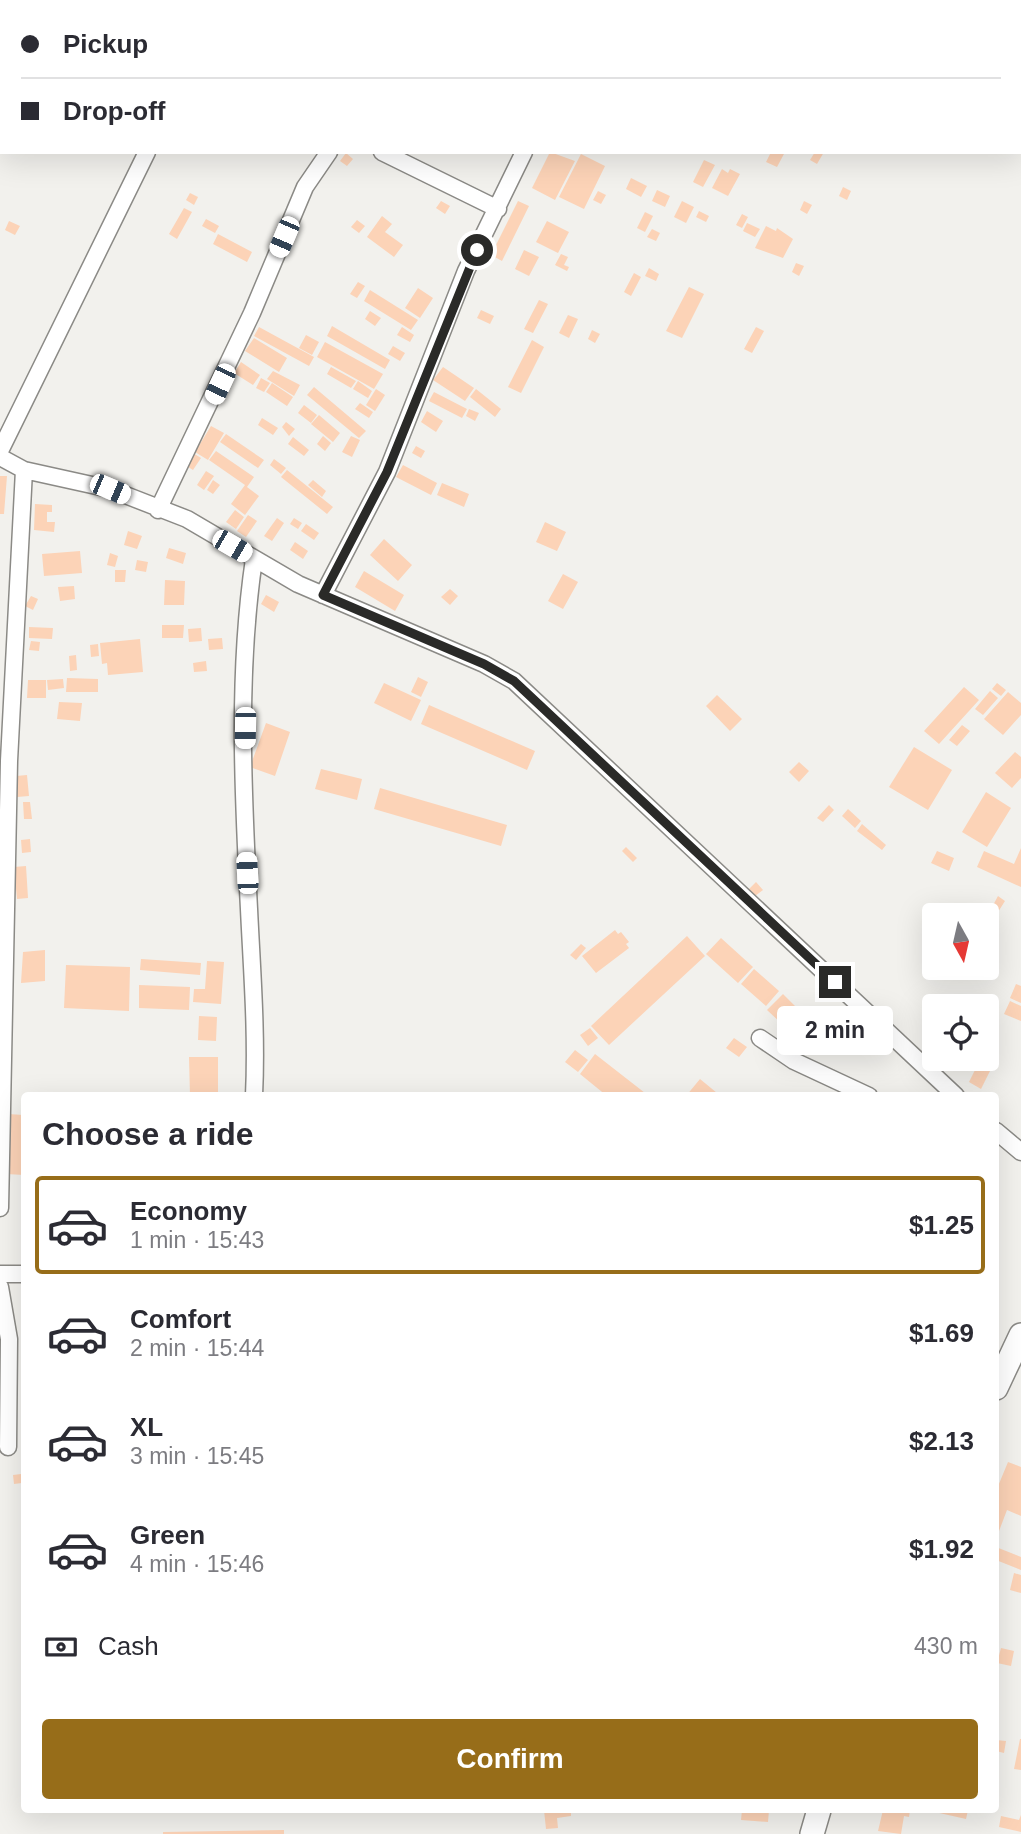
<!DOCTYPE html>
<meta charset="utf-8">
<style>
body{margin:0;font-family:Helvetica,sans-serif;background:#f7f7f7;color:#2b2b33;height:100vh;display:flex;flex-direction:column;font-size:26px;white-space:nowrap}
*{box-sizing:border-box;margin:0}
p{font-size:23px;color:#7c7c81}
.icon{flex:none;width:38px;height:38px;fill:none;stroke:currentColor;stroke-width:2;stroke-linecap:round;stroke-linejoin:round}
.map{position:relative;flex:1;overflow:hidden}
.drawer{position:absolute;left:21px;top:1092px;width:978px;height:721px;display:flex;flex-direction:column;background:#fff;border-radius:7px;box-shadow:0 7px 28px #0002}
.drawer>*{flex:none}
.hud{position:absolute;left:0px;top:0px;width:1022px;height:154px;box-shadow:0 7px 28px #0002;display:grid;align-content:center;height:154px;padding:0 21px;background:#fff}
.needle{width:46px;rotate:172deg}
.tools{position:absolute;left:922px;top:903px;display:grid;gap:14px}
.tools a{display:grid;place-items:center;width:77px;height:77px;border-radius:7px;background:#fff;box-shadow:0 7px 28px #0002;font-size:35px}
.end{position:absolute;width:32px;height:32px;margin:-16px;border:9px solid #2a2a28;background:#fff;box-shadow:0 0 0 4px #fff}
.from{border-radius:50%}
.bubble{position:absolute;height:49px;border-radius:7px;background:#fff;box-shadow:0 7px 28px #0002;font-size:23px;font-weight:700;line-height:49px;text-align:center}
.car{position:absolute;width:21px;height:42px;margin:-21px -10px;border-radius:9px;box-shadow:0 0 5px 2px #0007;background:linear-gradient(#fff 24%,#345 0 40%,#fff 0 76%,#345 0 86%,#fff 0)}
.hud b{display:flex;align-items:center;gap:24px;height:66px;font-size:26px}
.hud b+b{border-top:2px solid #e1e1e2}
.hud i{width:18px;height:18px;background:#2b2b33}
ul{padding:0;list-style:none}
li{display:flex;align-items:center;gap:21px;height:98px;margin:0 14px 10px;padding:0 7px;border:4px solid transparent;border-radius:7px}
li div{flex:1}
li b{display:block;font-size:26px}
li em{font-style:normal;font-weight:700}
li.on{border-color:#976d19}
li>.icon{width:63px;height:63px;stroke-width:1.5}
h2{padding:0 21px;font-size:32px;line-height:84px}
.pay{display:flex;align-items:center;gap:18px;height:77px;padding:0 21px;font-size:26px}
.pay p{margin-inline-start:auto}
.button{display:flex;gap:14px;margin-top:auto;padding:14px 21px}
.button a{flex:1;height:80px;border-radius:7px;background:#976d19;color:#fff;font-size:28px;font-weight:700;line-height:80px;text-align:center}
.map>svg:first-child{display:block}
.building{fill:#fcd3b7}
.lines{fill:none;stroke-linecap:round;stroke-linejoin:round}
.minor-casing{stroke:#8b8a86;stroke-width:19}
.highway-casing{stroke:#8b8a86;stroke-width:26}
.minor{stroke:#fff;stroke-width:16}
.highway{stroke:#fff;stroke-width:23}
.route{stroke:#2a2a28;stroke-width:9}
</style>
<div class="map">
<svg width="1021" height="1834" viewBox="0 0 1021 1834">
<rect width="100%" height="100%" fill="#f2f1ed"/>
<path class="building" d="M550,152L575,161L555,200L532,188Z
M771,152H785L777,167L766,162Z
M815,152H824L817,164L810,160Z
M346,153L353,159L347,166L340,161Z
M581,154L605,166L584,209L559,197Z
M704,160L715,165L703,187L693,182Z
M722,169L728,173L730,169L740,174L728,196L712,188Z
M631,178L647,186L641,197L626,189Z
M843,187L851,191L847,200L839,196Z
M657,190L670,196L665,207L652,201Z
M598,191L606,195L601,204L593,200Z
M190,193L198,197L194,205L186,200Z
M441,201L450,206L445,214L436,208Z
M518,201L529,206L502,261L491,255Z
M682,201L694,207L686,223L674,217Z
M804,201L812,205L807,214L800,210Z
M184,208L192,212L177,239L169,234Z
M699,211L709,216L706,222L696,217Z
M645,212L653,216L645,232L637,228Z
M742,214L748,217L742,228L736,225Z
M382,216L392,224L385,232L403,245L394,257L367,237Z
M206,219L219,226L215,233L202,226Z
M357,220L365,226L359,233L351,227Z
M9,221L20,226L15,235L5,230Z
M547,221L569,232L558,253L536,242Z
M747,223L760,229L755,237L743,231Z
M766,226L776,231L777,228L793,239L783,258L755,248Z
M652,229L660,233L656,241L647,237Z
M218,234L252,252L247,262L213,244Z
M524,250L539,257L529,276L515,269Z
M561,254L568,257L564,265L569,267L567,271L555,265Z
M796,263L804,266L799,276L792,272Z
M649,268L659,274L656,281L645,276Z
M634,273L641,277L631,296L624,292Z
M358,282L365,286L357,298L350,294Z
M689,287L704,294L682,338L666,331Z
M418,288L433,298L420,318L405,308Z
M370,290L418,320L411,330L364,301Z
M539,300L548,304L533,333L524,329Z
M481,310L494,316L490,324L477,318Z
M370,311L381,318L375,326L365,319Z
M568,315L578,319L569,338L559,333Z
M332,326L390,360L385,369L327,336Z
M259,327L314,357L309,366L254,336Z
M402,327L414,335L410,342L397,335Z
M756,327L764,331L752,353L744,349Z
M592,330L600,334L595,343L588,339Z
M306,335L319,342L312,355L299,348Z
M254,338L287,358L279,372L245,351Z
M532,340L544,347L521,393L508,387Z
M325,342L383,374L374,389L317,357Z
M393,346L405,353L400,361L388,354Z
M241,362L260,375L253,385L234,373Z
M331,367L356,381L351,388L327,374Z
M443,367L474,388L465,401L433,380Z
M273,371L300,385L294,396L267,379Z
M261,378L270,383L264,392L256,388Z
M358,381L372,391L368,398L353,389Z
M272,383L293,397L287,406L266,392Z
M314,387L366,431L359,438L307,395Z
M376,389L385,395L375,411L366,405Z
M476,389L501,409L495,417L470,397Z
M434,392L467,409L462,418L429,401Z
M360,403L373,412L369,418L355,409Z
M304,405L317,415L311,423L298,413Z
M469,409L479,413L475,421L466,416Z
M427,411L443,421L436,432L421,422Z
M319,415L340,433L333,442L311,424Z
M262,418L278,428L273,435L258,425Z
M286,422L295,429L289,436L282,427Z
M211,426L224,433L208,460L195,452Z
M226,434L264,460L258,468L220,442Z
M323,436L331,443L325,451L317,444Z
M351,436L360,440L352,457L342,452Z
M293,437L309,450L304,456L288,444Z
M416,446L425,451L421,458L412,453Z
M216,451L254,477L247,487L259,496L245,515L231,504L245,485L209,460Z
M193,453L201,458L193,470L185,465Z
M274,459L286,468L281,474L270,465Z
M403,465L437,483L431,495L396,477Z
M287,470L333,507L327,514L281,477Z
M206,471L214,476L204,490L197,485Z
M0,476H7L4,514H0Z
M213,480L220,485L213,494L207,490Z
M313,480L326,491L322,497L308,485Z
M442,483L469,494L464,507L437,495Z
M35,504L52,505V512H47V522H55L54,532L34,530Z
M235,510L244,517L236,529L226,522Z
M248,515L257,521L246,537L237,531Z
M277,518L284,523L272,541L264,536Z
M294,518L302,523L298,529L290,524Z
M545,522L566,532L557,551L536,542Z
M306,524L319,533L314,540L301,531Z
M128,531L142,536L137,549L124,545Z
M384,539L412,565L398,581L370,555Z
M295,542L308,551L303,559L290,550Z
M169,548L186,553L183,564L166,558Z
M80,551L82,573L44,576L42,554Z
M110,553L118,556L115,567L107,565Z
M137,560L148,562L146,572L135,570Z
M115,570H126L125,582H115Z
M364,571L404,595L395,611L355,587Z
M563,574L578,582L563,609L548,601Z
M165,580L185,581L184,605H164Z
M74,586L75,599L60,601L58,587Z
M450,589L458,596L450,605L441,597Z
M266,595L279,602L274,612L261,604Z
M31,596L38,599L33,610L25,606Z
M162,625H184L183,638H162Z
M29,627L53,628L52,639L29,638Z
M201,628L202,641L189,642L188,629Z
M222,638L223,649L209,650L208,639Z
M140,639L143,672L108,675L107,663L102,664L100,643Z
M31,641L40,642L39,651L29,650Z
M98,644L99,656L91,657L90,645Z
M76,655L77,670L70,671L69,656Z
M206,661L207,671L194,672L193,663Z
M418,677L428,682L421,697L411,692Z
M67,678L98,679V692H66Z
M63,679L64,688L48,690L47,680Z
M28,680H46V698H27Z
M384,683L421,700L411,721L374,703Z
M997,683L1006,690L1001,696L992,689Z
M964,687L979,700L939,744L924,731Z
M990,691L998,698L983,715L975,709Z
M1008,692L1021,703V715L1003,735L984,719Z
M717,695L742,719L730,731L706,706Z
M59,702L82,703L80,721L57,719Z
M429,705L535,751L527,770L421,724Z
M266,723L290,732L275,776L250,767Z
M962,725L970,731L957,746L949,740Z
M914,747L952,770L928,810L889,787Z
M1015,752L1021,757V778L1012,788L995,773Z
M799,762L809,771L799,782L789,772Z
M321,769L362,779L357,800L315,789Z
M27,775L29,796L17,797L16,776Z
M380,788L507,825L501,846L374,809Z
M986,792L1011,808L987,847L962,832Z
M23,802H30L32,819H24Z
M829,805L834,810L823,822L817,818Z
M848,809L861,821L855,828L842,816Z
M862,824L886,845L882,850L857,831Z
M30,839L31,852L22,853L21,840Z
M626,847L637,858L633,862L622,851Z
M1021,848V887L977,867L984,851L1014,864Z
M937,851L954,858L949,871L931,863Z
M26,866L28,898L17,899L14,867Z
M756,882L763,890L755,896L749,889Z
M998,896L1005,901L998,912L991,909Z
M615,930L618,934L621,932L629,942L626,944L629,948L596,973L582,956Z
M687,936L705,956L609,1045L591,1026Z
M721,938L753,967L738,983L706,954Z
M581,944L586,948L576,960L570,955Z
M45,950V981L21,983L23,952Z
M141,959L201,963L200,975L140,970Z
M207,961L224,962L221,1004L193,1002L194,989H205Z
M66,965L130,967L129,1011L64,1008Z
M754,969L779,991L766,1006L741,984Z
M1016,984L1021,986V1003L1010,998Z
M139,985L190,987L189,1010L139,1008Z
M783,994L798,1009L783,1025L767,1010Z
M1010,1001L1021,1006V1021L1004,1014Z
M199,1016L217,1017L216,1041L198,1040Z
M590,1028L598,1038L588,1046L580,1035Z
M734,1038L747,1047L739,1057L726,1048Z
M575,1050L588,1060L578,1072L565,1062Z
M595,1054L645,1093L643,1096H607L580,1074Z
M189,1057H218V1096H190Z
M978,1064L990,1071L981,1089L969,1082Z
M700,1079L717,1093L715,1096H686Z
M8,1114L24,1115V1175L6,1174Z
M1008,1462L1021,1467V1516L1007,1510L996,1539V1491Z
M21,1474L22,1483L14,1484L13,1475Z
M996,1547L1021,1557V1570L996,1560Z
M1014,1573L1021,1575V1593L1010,1590Z
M1001,1648L1014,1651L1011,1666L997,1663Z
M1020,1739H1021V1770L1014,1769Z
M996,1740L1006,1741L1004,1753L996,1751Z
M544,1810H571V1816L557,1818L558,1828L546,1829Z
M742,1810H769L768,1822L741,1820Z
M883,1810H910L909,1817L904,1816L901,1834L878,1831Z
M926,1810H968L966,1819Z
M1021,1815V1832L999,1827L1001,1816L1019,1820Z
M284,1830V1834H163V1832Z"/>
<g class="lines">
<g class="minor-casing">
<path id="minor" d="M81,0L85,2
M488,0L492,2
M601,2L603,0
M382,152L498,209
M0,451L147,152
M0,457L24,470L110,489L187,519L298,584L484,664L514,681L956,1096
M158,510L252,313L305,187L329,152
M323,595L387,472L466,271L524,152
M760,1038L794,1061L869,1096
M254,1096C257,1033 252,972 249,909C243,794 237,674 254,559
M996,1131L1021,1152
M0,1208L9,761L24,470
M0,1274H24
M0,1287L9,1339L8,1447"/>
</g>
<g class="highway-casing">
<path id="highway" d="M996,1388L1021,1335
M812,1834L819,1810"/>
</g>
<use href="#minor" class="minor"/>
<use href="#highway" class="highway"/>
</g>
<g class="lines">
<path class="route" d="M477,250L387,472L323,595L484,664L514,681L835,982"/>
</g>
</svg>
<div class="tools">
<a><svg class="needle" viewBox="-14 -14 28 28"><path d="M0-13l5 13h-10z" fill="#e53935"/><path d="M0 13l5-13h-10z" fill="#7c7c81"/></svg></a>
<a><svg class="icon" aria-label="locate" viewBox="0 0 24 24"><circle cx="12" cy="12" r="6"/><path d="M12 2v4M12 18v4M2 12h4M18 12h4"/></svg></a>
</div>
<i class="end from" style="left:477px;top:250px"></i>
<i class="end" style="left:835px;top:982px"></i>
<div class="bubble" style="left:777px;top:1006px;width:116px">2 min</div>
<i class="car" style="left:284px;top:237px;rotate:203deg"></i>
<i class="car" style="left:220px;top:384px;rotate:205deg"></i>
<i class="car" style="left:110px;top:489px;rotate:113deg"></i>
<i class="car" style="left:232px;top:546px;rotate:120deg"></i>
<i class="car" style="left:245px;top:728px;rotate:181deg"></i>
<i class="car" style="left:247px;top:873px;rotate:357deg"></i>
<div class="hud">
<b><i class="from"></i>Pickup</b>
<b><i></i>Drop-off</b>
</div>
<section class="drawer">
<h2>Choose a ride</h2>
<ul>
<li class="on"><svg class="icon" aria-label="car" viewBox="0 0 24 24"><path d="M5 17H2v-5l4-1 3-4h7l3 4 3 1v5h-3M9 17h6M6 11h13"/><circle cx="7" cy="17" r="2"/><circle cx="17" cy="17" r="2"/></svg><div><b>Economy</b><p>1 min · 15:43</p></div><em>$1.25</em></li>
<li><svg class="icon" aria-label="car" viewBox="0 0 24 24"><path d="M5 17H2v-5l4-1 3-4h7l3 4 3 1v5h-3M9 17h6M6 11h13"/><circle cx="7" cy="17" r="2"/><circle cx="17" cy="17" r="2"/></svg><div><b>Comfort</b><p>2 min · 15:44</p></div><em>$1.69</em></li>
<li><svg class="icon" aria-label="car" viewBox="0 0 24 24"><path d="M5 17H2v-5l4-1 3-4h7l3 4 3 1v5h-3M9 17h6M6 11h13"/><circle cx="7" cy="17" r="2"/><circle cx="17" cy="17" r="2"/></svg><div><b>XL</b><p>3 min · 15:45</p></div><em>$2.13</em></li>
<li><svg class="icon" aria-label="car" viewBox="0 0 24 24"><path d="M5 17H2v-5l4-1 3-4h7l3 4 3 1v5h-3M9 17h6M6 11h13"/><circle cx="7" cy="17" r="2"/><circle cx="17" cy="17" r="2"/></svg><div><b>Green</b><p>4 min · 15:46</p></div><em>$1.92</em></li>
</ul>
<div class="pay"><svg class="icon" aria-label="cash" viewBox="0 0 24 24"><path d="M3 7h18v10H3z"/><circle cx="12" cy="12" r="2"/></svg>Cash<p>430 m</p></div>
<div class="button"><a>Confirm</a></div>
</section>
</div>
